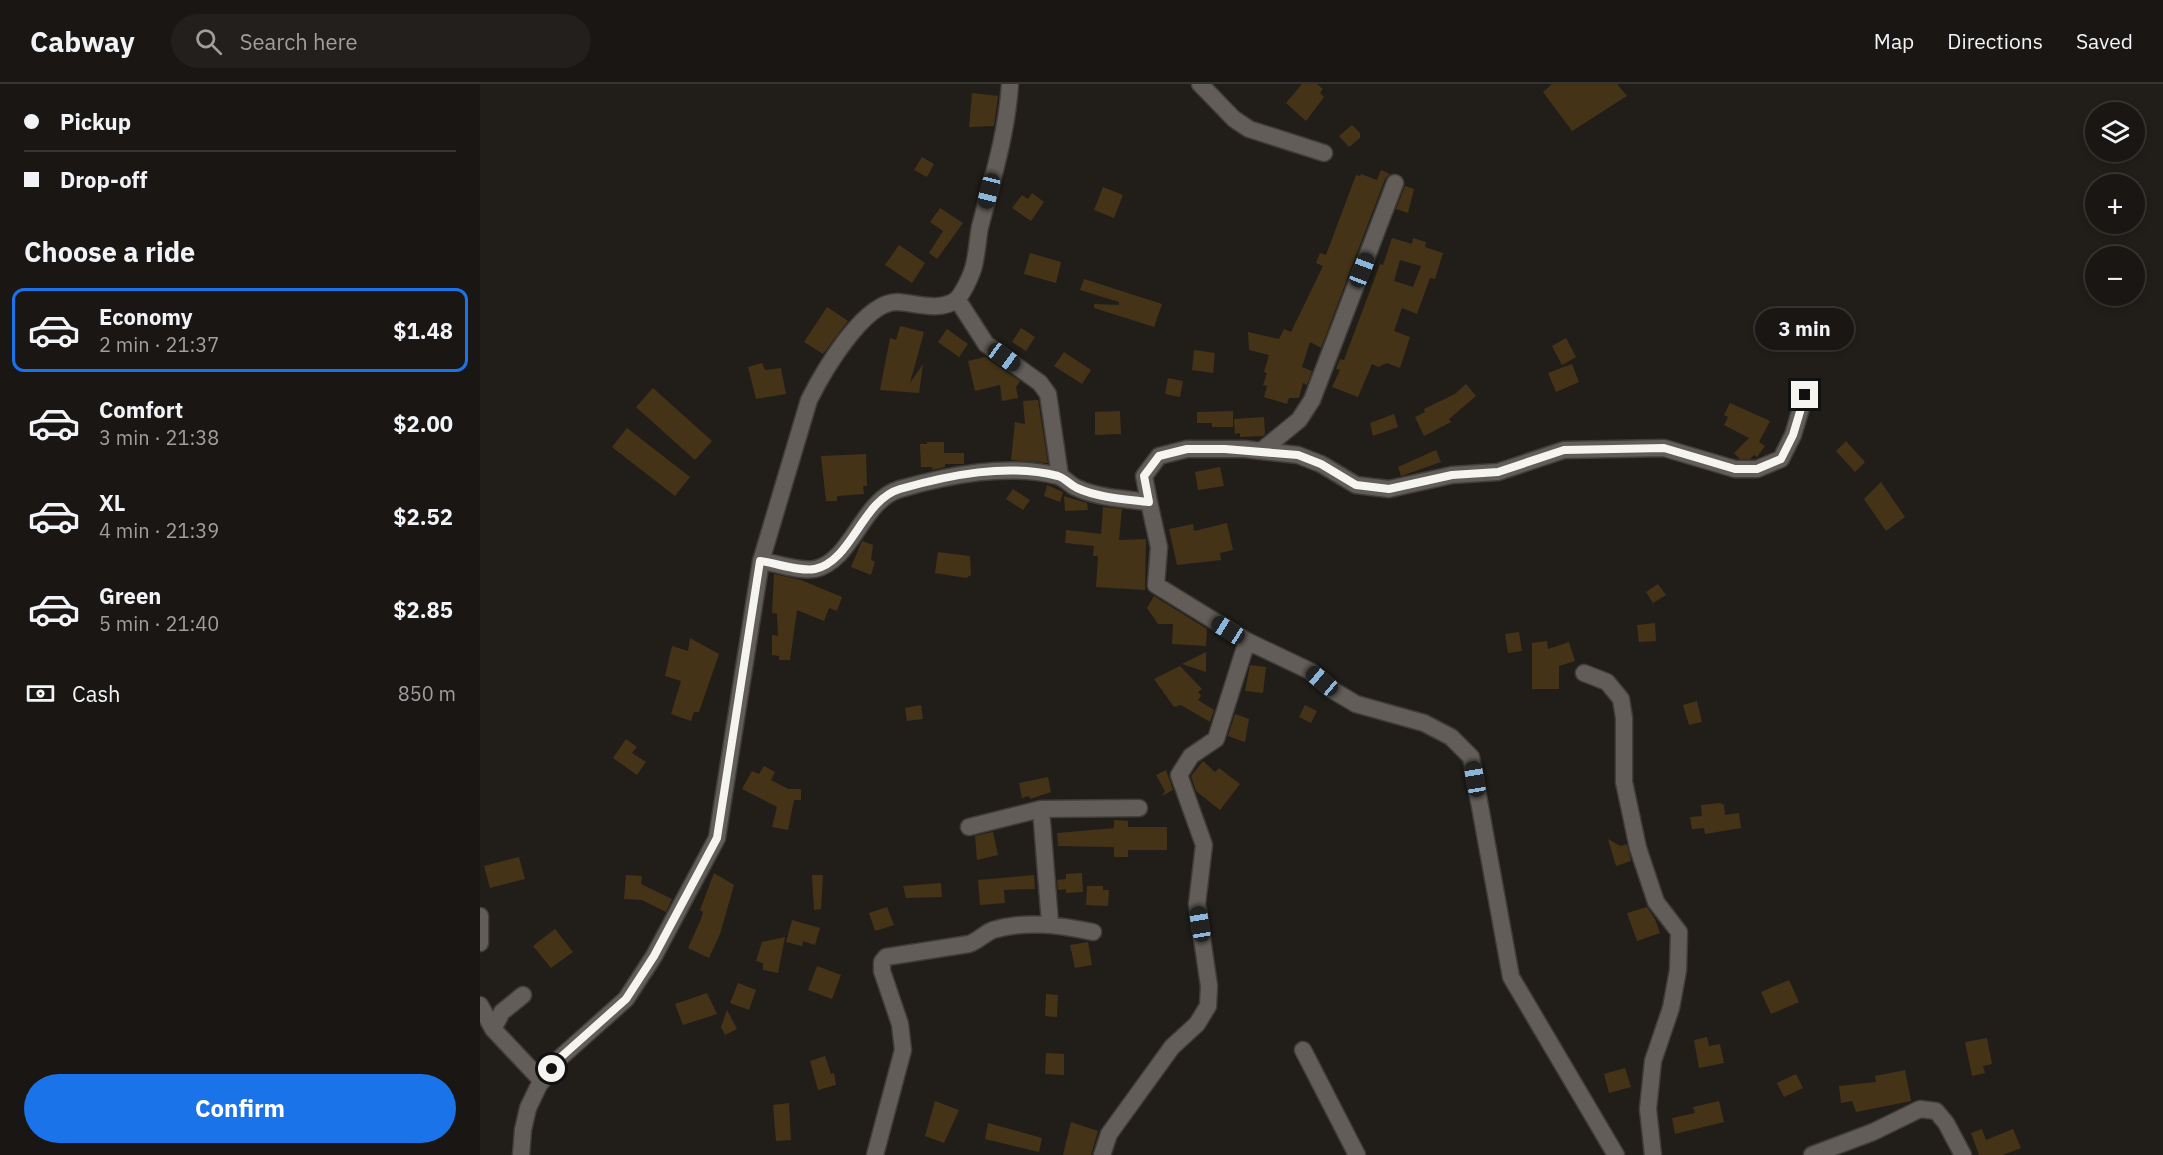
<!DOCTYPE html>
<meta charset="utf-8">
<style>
body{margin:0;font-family:"IBM Plex Sans",sans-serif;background:#221f1c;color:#f1f3f6;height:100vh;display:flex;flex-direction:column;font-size:22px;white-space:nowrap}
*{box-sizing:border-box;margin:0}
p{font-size:20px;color:#9f9fa0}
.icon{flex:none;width:33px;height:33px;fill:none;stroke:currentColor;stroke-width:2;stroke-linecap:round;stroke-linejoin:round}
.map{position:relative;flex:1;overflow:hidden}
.side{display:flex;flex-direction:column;background:#191613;width:480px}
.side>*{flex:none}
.top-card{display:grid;align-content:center;height:132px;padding:0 24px;background:#191613}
.tools{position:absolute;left:1605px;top:18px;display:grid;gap:12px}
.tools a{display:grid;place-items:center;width:60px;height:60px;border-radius:50%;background:#191613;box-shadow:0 3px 9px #0003,0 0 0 2px #373533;font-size:30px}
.end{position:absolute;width:27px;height:27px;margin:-14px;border:8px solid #f6f4f0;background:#111;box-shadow:0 0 0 3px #111}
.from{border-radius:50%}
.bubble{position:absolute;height:42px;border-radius:21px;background:#191613;box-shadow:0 3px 9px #0003,0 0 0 2px #373533;font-size:20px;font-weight:700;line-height:42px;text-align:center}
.car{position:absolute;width:18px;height:36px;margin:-18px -9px;border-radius:8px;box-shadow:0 0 4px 2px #0007;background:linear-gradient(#222 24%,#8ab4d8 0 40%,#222 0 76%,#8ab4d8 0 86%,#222 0)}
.top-card b{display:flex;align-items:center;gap:21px;height:57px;font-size:22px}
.top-card b+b{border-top:2px solid #373533}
.top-card i{width:15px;height:15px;background:#f1f3f6}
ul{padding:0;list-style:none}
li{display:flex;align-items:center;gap:18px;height:84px;margin:0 12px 9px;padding:0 12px;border:3px solid transparent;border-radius:12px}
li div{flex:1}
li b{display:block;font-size:22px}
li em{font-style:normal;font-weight:700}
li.current{border-color:#1a73e8}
li>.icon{width:54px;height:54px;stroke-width:1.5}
h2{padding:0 24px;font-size:27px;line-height:72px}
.pay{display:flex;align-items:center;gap:15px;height:66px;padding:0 24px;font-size:22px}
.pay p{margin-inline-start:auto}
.cta{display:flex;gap:12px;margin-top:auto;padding:12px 24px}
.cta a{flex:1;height:69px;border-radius:36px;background:#1a73e8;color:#fff;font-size:24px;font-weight:700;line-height:69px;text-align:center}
header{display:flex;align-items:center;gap:36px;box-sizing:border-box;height:84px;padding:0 30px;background:#191613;border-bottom:2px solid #373533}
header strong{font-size:28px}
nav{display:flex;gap:33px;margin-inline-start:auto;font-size:21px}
.search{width:420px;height:54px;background:#221f1c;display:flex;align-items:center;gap:15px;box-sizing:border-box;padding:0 21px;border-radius:33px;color:#9f9fa0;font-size:22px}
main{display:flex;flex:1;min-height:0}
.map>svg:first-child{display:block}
.building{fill:#453318;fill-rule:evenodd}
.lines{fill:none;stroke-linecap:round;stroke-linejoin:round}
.minor-casing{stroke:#3f3c39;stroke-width:19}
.minor{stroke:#625d58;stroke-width:16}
.route{stroke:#f6f4f0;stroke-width:8}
</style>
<header>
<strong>Cabway</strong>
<div class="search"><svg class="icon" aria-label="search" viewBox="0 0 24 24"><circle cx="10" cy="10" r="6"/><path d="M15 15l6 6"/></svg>Search here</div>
<nav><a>Map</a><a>Directions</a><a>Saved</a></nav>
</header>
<main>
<section class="side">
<div class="top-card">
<b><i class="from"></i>Pickup</b>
<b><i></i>Drop-off</b>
</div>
<h2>Choose a ride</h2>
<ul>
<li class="current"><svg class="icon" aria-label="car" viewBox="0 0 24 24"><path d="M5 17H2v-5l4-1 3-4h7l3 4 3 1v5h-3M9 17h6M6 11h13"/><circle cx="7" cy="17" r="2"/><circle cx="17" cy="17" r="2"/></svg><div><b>Economy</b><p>2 min · 21:37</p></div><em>$1.48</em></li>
<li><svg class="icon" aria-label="car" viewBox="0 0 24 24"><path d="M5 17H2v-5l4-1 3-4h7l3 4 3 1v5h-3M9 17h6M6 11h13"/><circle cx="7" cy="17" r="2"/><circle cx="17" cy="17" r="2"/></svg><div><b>Comfort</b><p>3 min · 21:38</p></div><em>$2.00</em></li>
<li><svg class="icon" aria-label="car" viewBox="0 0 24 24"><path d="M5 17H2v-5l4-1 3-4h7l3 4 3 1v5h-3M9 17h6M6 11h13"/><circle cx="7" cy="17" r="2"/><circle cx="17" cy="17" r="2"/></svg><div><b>XL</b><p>4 min · 21:39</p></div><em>$2.52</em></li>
<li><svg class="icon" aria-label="car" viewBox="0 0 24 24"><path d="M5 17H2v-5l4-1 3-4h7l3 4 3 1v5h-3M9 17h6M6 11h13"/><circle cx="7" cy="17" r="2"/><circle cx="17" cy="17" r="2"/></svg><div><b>Green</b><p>5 min · 21:40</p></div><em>$2.85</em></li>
</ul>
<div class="pay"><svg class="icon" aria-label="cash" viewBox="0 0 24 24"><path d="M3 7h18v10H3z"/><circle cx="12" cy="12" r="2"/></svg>Cash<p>850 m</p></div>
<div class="cta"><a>Confirm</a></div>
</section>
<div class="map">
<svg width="1683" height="1071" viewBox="0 0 1683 1071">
<rect width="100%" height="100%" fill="#211e19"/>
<path class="building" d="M822,0H837L843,5L840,9L844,13L826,37L806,19Z
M1072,0H1137L1147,12L1092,47L1063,8Z
M492,9L518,12L514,42L489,43Z
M872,41L880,49V54L869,63L859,52Z
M442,73L454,80L447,93L434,86Z
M901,86L910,90L905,95L841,264L830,258L822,283L832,287L827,301L823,299L819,314H809L807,320L784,313L787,302L783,301L787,289L784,288L789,271L769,266L768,248L799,255L804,245L811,248L843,182L836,179L840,169L846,171L876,91L880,92L881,90L897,96Z
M925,102L934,105L928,129L916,125Z
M623,103L643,111L634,134L614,126Z
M552,109L564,118L551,137L532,124L542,111L548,115Z
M460,124L483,139L457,175L449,169L463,147L450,138Z
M912,154L932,160L933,154L946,158L945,163L963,169L955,195L950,194L937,230L922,224L914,247L930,253L920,284L907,279L898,283L892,280L878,313L852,303L860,286L856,285L860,275L864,276L900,180L903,181ZM920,176L941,182L933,203L914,197Z
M419,161L445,179L432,199L405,181Z
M550,169L581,178L576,199L544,190Z
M604,195L682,220L674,243L614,224V220L639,221V218L600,206Z
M347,223L368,237L343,270L324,258Z
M420,242L444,248L430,299L443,280L439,309L400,306L410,254L416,256Z
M541,244L555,253L546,267L532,258Z
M467,245L488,260L479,273L458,258Z
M1086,254L1096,273L1082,281L1072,262Z
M714,266L735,269L733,289L712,286Z
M584,268L611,286L602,300L574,282Z
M505,273L540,297L536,303L538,314L522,317L520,301L495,307L488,277Z
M282,279L285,286L301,284L306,310L276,315L268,283Z
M1092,280L1099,298L1076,308L1068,289Z
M688,294L703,297L700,313L685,310Z
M986,300L996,312L969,335L971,338L944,352L935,333L945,328L944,325L975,310Z
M173,304L232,357L215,376L156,323Z
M558,316L568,379L531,376L535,338L545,340L543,317Z
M1250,319L1290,337L1279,358L1285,362L1277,373L1274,371L1270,375H1260L1254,369L1269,354L1244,341L1248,333L1244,331Z
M640,327L641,350L615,351V328Z
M753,327V343H732V339H717V328Z
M914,330L918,343L893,352L890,339Z
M784,333L785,350L783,352L760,353V349L755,350L754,335Z
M147,344L210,393L195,412L132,363Z
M1366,357L1385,378L1375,388L1356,367Z
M447,358H464V369H484V380H465V383L452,386V383H441L440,360H447Z
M956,366L961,378L921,392L918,383Z
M386,370L387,402H383L384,410L357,412V417H346L341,372Z
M740,383L744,402L718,406L715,388Z
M1401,398L1425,433L1406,447L1384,415Z
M567,401L583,408L580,418L564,412Z
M533,405L550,416L543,426L526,415Z
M584,412L607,419L608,426L585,427Z
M623,423L642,425L639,456L666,455L665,506L616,503L618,472H613L614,462L585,459L586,446L621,450Z
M747,439L753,466L740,469L741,476L697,481L689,445L713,440L714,447Z
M382,457L393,461L391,476L395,478L391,491L371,483Z
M458,468L490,472L491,491L486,494L455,489Z
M294,490L321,496L362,513L357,527L349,524L344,537L317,526L310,576H299V572L292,571V551L298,552L297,530L292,529Z
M1178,500L1186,511L1173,519L1166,508Z
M674,512L727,545L726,562L692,560L693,540H678L667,524Z
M1175,539L1176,557L1159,558L1157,541Z
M1039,548L1042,567L1028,569L1025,550Z
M210,554L239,570L219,628H214L211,637L191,630L201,597L185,592L192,562L208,567Z
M1067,557L1068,565L1089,558L1095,577L1079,582V605H1052V559Z
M726,568V588L702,580Z
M770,581L786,583L783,609L765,607Z
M700,582L722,605L718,608L721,612L718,616L734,626L730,638L701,621L694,623L674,595Z
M1217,617L1222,638L1209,641L1203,621Z
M441,621L443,635L427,637L425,624Z
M825,621L837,627L831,639L819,633Z
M755,630L769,635L765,658L748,652Z
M146,655L157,663L152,669L166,678L157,691L133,674Z
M723,677L735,688L739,684L760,700L740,726L716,707L711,692Z
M284,682L295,688L291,696L308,705H321V716H314L308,746L292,743L297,723L262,705L272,687L279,690Z
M686,686L693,706L682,712L685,707L676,691Z
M568,693L571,708L550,715L549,712L542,714L539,699Z
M1240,719L1244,721L1245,731L1259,729L1261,744L1225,750L1224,744L1212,745L1210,733L1222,732L1221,721Z
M634,736L648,737V743H687V766H648V773H634V763L578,762L577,749L634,744Z
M513,748L518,771L497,776L495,752Z
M1128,755L1140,762L1147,760L1151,777L1136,782Z
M39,773L45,795L10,804L4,782Z
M234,789L254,801L240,850L229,874L208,864L221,835L223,828L220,826Z
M602,789L603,808L586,809V805L578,806L577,796L586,795V790Z
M146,791L162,792L161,800L192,815L186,828L162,816L144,815Z
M332,791H343L341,825L334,826Z
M554,791L555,805L524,806L525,819L500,821L498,796Z
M461,799L462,813L426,814L423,802Z
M607,802H623V806H629L628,822L606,821Z
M407,823L414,841L395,847L389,829Z
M1167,823L1175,835L1180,849L1157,857L1147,829Z
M312,836L340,844L335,861L323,857L322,862L306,858Z
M75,845L93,868L71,884L53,862Z
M305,853L298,889L283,886V879L276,877L282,858Z
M608,858L612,881L595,884L590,861Z
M337,882L361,891L352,915L328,906Z
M1309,896L1319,918L1291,930L1281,908Z
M258,899L276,906L269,926L250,919Z
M227,909L237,930L203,941L195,920Z
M566,910L578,911L577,933L565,932Z
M247,926L257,945L245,951L241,943Z
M1227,953L1229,962L1240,960L1244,979L1219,984L1214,956Z
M1507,954L1512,980L1503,982L1505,989L1492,992L1485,958Z
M566,969L584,970V991L565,990Z
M345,972L351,990L354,989L356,1001L338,1006L330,977Z
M1145,984L1151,1003L1129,1009L1124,990Z
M1425,986L1431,1017L1376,1028L1372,1017L1361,1019L1359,1002L1396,998L1395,992Z
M1316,990L1323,1004L1304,1013L1297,999Z
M455,1017L479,1026L464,1059L445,1052Z
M1239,1017L1244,1038L1195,1050L1192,1034L1215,1029L1213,1023Z
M309,1019L311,1056L296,1057L293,1021Z
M591,1038L618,1047L611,1071H583Z
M508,1039L562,1054L559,1068L505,1055Z
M1502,1045L1506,1056L1533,1045L1541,1064L1523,1071H1499L1491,1049Z"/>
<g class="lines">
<g class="minor-casing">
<path id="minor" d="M720,0L754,35L769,45L844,69
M477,215L506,260L560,299L568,310L580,392
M781,367L819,336L832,316L915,99
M669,418L679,463L676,501L767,557L830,587L854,607L876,620L944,639L971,653L991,673L1031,893L1136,1071
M281,477C296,479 320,488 335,485C372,477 382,416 420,405C469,391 528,379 578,392C585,394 590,401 597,404C619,414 645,415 669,418L664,392L679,372L707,365H764L818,371L841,380L876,401L909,405L972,391L1018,388L1084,366L1184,364L1255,385H1277L1301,375L1313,351L1325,311
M1104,589L1127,598L1141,615L1144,634V698L1158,764L1176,818L1199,848L1198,886L1191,924L1173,977L1168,1025L1173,1071
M561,725L659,724
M489,743L561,725L570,839
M0,832V859
M0,921L13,945L62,997
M13,945L22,928L43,911
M823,966L877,1071
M41,1071L43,1046L48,1024L59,1001L81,973L146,915L174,872L237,754L281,477L329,316C342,290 384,216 418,218C435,219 460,228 476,216C482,211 489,196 492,188C497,175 497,158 500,143C512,96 527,49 530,0
M395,1071L423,966L420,940L402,887V878L406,873L489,860C498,857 505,849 513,846C547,836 579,841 613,848
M622,1071L629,1050L692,963L717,940L728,922L729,902L717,820L724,761L699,691L711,672L736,655L767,557
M1332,1071L1393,1048L1440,1025L1456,1027L1466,1039L1483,1071"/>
</g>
<use href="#minor" class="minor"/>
</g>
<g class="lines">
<path class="route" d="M72,985L81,973L146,915L174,872L237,754L280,477C296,479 320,488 335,485C372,477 382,416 420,405C469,391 527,379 578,392C585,394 590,401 597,404C619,414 645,415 669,418L664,392L679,372L707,365H745L818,371L841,380L876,401L909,405L972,391L1018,388L1084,366L1184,364L1255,385H1277L1301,375L1313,351L1325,311"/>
</g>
</svg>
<div class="tools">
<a><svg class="icon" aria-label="layers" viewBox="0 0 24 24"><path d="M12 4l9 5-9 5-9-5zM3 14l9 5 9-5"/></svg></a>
<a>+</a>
<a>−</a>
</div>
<i class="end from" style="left:72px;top:985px"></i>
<i class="end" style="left:1325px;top:311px"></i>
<div class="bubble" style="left:1275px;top:224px;width:99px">3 min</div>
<i class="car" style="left:509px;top:107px;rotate:194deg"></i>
<i class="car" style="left:882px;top:186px;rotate:21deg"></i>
<i class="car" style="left:524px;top:273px;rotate:126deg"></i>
<i class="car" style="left:748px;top:546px;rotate:302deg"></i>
<i class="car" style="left:842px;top:597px;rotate:310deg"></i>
<i class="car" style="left:995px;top:695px;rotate:350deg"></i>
<i class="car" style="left:720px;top:840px;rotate:351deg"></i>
</div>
</main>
